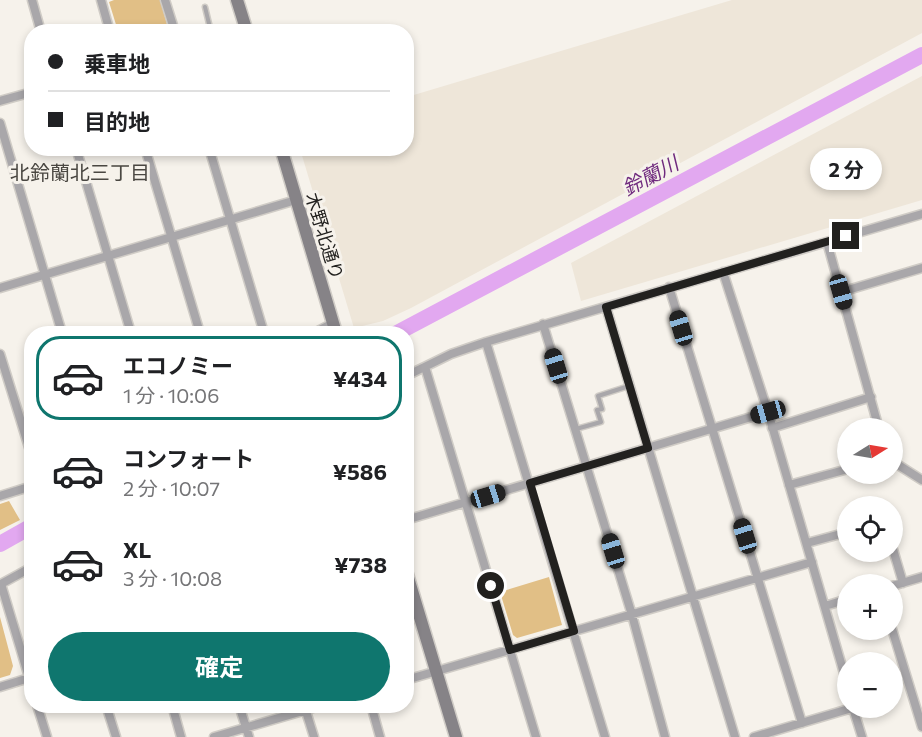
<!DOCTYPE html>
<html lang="ja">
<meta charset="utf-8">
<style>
body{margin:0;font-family:Commissioner,"Noto Sans JP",sans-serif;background:#f6f6f6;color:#202124;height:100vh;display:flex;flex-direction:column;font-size:22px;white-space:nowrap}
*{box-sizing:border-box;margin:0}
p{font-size:20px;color:#757577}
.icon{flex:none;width:33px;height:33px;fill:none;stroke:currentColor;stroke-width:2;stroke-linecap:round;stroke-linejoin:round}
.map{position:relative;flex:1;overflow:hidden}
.panel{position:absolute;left:24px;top:326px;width:390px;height:387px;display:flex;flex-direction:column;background:#fff;border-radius:24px;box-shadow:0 3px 9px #0003}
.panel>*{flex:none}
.guide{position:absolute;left:24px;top:24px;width:390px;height:132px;border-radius:24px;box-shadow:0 3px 9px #0003;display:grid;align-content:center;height:132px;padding:0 24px;background:#fff}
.needle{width:39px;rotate:79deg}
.buttons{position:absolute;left:837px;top:418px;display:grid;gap:12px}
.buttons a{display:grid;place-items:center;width:66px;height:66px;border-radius:50%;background:#fff;box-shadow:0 3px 9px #0003;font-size:30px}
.end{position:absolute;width:27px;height:27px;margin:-14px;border:8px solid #22211f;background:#fff;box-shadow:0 0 0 3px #fff}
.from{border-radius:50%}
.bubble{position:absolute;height:42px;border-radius:21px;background:#fff;box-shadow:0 3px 9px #0003;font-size:20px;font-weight:700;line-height:42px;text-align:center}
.car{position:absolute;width:18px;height:36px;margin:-18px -9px;border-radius:8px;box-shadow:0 0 4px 2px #0007;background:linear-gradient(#222 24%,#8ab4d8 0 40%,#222 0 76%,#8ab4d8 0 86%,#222 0)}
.guide b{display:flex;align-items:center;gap:21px;height:57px;font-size:22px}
.guide b+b{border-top:2px solid #e0e0e0}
.guide i{width:15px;height:15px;background:#202124}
ul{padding:10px 0 0;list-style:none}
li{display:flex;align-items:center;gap:18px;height:84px;margin:0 12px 9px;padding:0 12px;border:3px solid transparent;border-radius:24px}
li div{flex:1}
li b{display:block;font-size:22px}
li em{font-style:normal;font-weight:700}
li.selected{border-color:#0f766e}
li>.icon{width:54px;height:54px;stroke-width:1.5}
.action{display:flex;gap:12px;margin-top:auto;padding:12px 24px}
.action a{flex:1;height:69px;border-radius:36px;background:#0f766e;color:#fff;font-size:24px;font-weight:700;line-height:69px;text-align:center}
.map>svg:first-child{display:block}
.built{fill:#eee6d9}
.green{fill:#e1bf86}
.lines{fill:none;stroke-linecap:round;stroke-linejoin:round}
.river{stroke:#e2a8f0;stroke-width:16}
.lane-casing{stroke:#d0ccc6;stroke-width:7}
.street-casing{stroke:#d0ccc6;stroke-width:11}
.secondary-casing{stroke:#d0ccc6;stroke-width:15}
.lane{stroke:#a9a7aa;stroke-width:4}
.street{stroke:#a9a7aa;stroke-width:8}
.secondary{stroke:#868387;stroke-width:12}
.route{stroke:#22211f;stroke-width:8}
.labels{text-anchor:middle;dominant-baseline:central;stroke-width:6;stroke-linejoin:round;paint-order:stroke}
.street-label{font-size:18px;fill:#22211f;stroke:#f6f2eb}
.neighbourhood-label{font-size:20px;fill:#4a4742;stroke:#f6f2eb}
.water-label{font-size:20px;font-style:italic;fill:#6f2a7e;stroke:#f6f2eb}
</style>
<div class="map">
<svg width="922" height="737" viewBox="0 0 922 737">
<rect width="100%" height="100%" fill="#f6f2eb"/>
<path class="built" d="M732,0H922V33L411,308L383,321L354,328L300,149L406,148L407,97Z
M922,76V200L581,301L571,263Z"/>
<path class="green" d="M114,0H160L169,31H118L109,2Z
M9,501L20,520L0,530V504Z
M549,577L562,625L517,638L513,635L500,592Z
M0,617L13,666L10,675L0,678Z"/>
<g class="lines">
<path class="river" d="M397,333L922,55
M0,544L32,526"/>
<g class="lane-casing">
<path id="lane" d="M205,7L211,32
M576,429L601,422L597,410L602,409L598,396L629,386"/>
</g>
<g class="street-casing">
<path id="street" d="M32,0L41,32
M101,0L110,32
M165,0L175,32
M233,32L246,28
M0,101L32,92
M0,123L62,333
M76,148L131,333
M145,148L200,333
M209,148L264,333
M827,242L879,429
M723,272L768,412L848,687
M669,287L802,723
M0,288L296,200
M841,292L922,268
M606,307L735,737
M543,324L632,615L665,737
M314,333L333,323
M486,342L605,737
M0,354L32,457
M425,367L536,737
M406,376L451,354L486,342L922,214
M772,428L871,397
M892,461L922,480
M789,485L848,469
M0,496L32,486
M406,520L768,412
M807,543L848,532
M892,546L903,583
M32,567L1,584L32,687
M892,586L922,577
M825,606L848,599
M892,629L922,727
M406,680L812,562
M0,687L29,678
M37,705L47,737
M106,705L116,737
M172,705L181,737
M239,705L249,737
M304,705L314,737
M371,705L380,737
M853,708L862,737
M214,737L323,705
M754,737L852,708"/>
</g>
<g class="secondary-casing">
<path id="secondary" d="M237,0L247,32
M281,148L336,333
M406,571L456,737"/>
</g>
<use href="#lane" class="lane"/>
<use href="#street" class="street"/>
<use href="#secondary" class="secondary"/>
</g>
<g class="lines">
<path class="route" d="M491,586L510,650L574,631L530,483L648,448L606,307L846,236"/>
</g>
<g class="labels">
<g class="street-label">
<text transform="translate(325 236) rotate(73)">木野北通り</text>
</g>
<g class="neighbourhood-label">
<text x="80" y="172">北鈴蘭北三丁目</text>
</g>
<g class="water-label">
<text transform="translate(650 175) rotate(-28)">鈴蘭川</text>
</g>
</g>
</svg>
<div class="buttons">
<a><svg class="needle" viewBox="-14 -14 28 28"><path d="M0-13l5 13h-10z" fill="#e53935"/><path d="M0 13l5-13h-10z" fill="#757577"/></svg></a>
<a><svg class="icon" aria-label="locate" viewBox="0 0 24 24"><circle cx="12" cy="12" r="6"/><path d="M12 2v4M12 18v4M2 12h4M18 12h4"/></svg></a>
<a>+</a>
<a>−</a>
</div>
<i class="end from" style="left:491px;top:586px"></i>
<i class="end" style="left:846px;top:236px"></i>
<div class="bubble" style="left:810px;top:148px;width:72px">2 分</div>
<i class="car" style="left:841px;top:292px;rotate:164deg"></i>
<i class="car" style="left:681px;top:328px;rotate:343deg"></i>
<i class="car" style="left:556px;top:366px;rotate:343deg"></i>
<i class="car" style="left:768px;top:412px;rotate:254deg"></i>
<i class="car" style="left:488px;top:496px;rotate:73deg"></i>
<i class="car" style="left:745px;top:536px;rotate:343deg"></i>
<i class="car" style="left:613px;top:551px;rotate:343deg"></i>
<div class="guide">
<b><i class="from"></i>乗車地</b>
<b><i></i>目的地</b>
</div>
<section class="panel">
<ul>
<li class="selected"><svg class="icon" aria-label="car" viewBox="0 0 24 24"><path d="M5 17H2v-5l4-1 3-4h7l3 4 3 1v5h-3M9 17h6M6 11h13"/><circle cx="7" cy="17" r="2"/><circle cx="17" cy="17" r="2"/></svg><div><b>エコノミー</b><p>1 分 · 10:06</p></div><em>¥434</em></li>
<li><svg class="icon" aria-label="car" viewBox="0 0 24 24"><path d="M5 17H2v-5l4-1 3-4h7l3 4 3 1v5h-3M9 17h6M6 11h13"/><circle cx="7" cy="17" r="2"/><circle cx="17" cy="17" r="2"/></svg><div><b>コンフォート</b><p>2 分 · 10:07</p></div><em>¥586</em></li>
<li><svg class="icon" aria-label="car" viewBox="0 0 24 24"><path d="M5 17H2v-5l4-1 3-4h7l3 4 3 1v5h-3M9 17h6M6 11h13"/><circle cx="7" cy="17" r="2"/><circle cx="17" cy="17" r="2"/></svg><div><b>XL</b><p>3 分 · 10:08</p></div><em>¥738</em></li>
</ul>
<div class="action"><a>確定</a></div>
</section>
</div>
